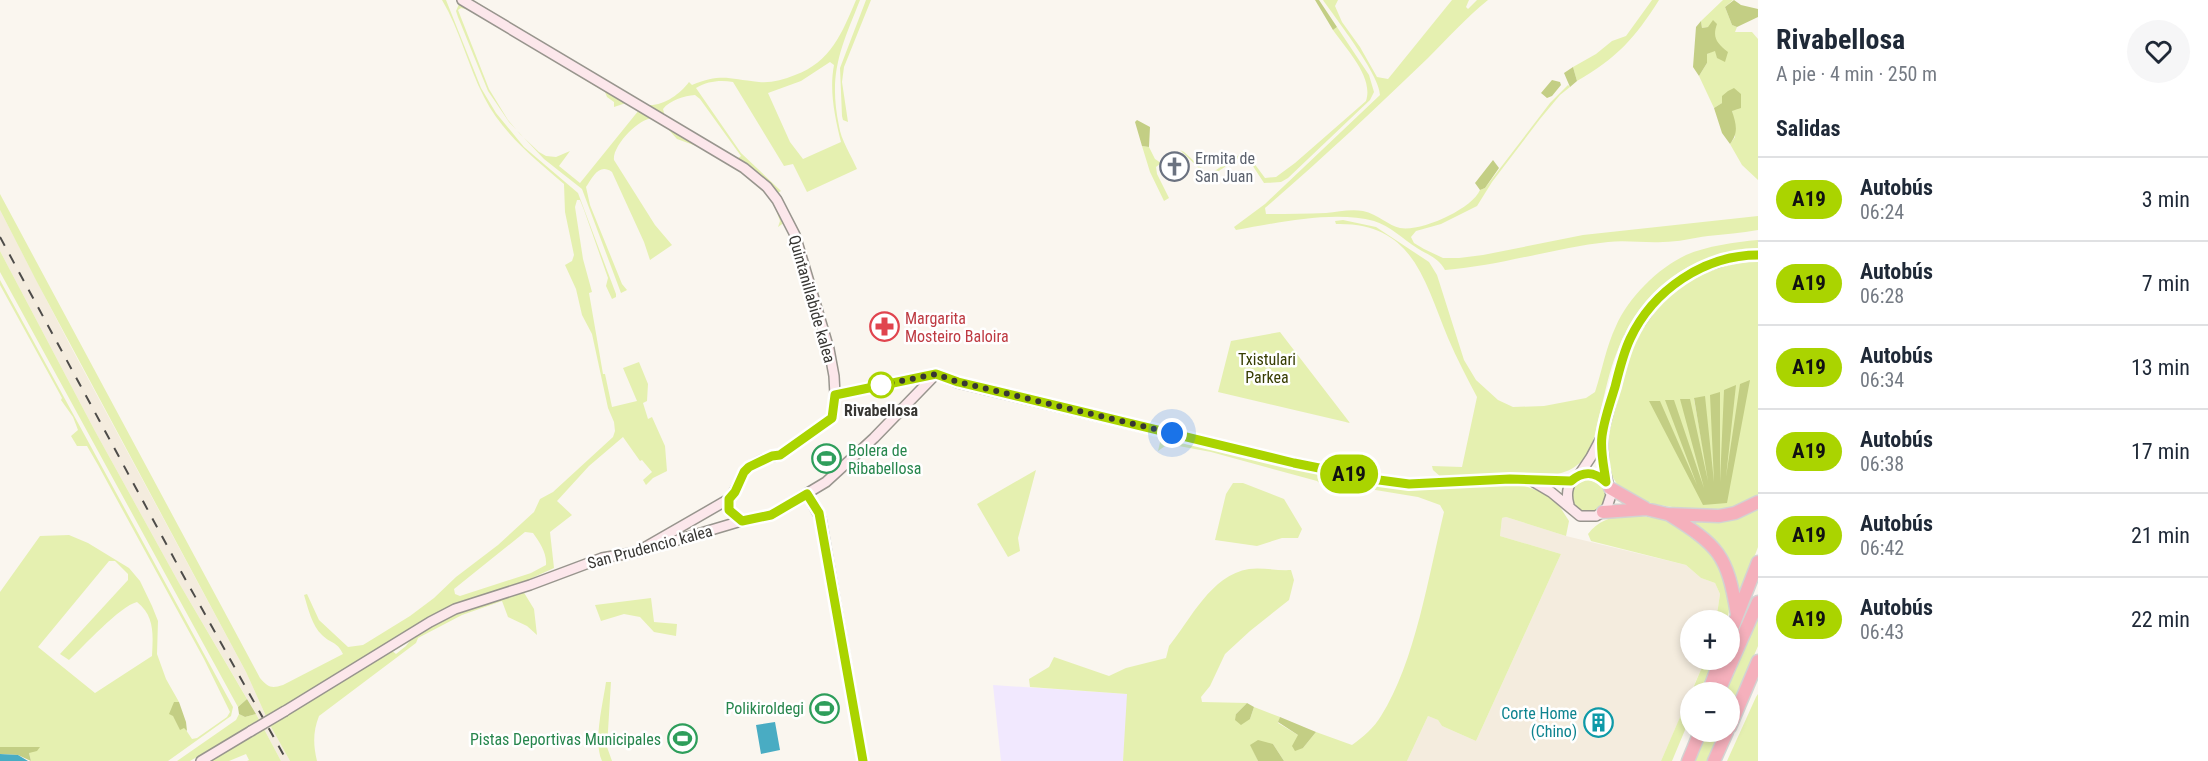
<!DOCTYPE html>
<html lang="es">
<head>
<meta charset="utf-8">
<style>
	:root { --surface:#fff; --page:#f6f6f7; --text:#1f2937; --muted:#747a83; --line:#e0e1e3 }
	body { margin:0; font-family:"Roboto Condensed",sans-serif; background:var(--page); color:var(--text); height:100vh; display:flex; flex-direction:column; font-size:22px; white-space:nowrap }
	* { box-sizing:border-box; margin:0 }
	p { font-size:20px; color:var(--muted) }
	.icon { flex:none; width:33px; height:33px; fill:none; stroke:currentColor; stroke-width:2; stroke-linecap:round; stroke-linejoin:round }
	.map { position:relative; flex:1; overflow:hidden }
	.panel { display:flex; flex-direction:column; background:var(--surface); width:450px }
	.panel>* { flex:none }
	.badge { padding:0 12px; border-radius:20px; font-size:21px; line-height:39px }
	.tools { position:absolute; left:1680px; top:610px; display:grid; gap:12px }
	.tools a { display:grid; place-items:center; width:60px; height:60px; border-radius:50%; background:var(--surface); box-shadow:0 3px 9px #0003; font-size:30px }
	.you { position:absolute; width:30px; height:30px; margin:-15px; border:4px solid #fff; border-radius:50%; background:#1a73e8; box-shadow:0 0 0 9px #1a73e833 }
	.map>.badge { position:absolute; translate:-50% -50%; box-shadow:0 0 0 3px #fff }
	h2 { padding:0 18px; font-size:22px; line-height:54px }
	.round { display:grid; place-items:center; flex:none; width:63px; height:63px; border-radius:32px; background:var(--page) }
	.headline { display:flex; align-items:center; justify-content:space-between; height:102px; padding:0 18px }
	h1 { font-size:28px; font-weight:700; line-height:45px }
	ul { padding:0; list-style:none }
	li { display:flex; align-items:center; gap:18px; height:84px; padding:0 18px; border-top:2px solid var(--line) }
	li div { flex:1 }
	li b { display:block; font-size:22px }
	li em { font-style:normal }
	li .badge { min-width:66px; font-weight:700; text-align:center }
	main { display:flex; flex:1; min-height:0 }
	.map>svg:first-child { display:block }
	.built { fill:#f4ecde }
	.education { fill:#f1e8fe }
	.green { fill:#e5f0b0; fill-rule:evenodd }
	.forest { fill:#c3ce84 }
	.water { fill:#49acc3 }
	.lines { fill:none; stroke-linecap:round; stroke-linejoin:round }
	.secondary-casing { stroke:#98958e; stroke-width:12 }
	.highway-casing { stroke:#d3d3d2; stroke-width:15 }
	.secondary { stroke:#fce7eb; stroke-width:9 }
	.highway { stroke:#f5b0bc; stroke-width:12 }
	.rail { stroke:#4e4c49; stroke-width:2; stroke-dasharray:10 10; stroke-linecap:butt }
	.secondary-bridge-casing { stroke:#98958e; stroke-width:12; stroke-linecap:butt }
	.secondary-bridge { stroke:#fce7eb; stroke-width:9 }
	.line-casing { stroke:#fff; stroke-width:14 }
	.line { stroke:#aad400; stroke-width:9 }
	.walk { stroke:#373633; stroke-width:6; stroke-dasharray:0 10.8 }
	.stop-dot { fill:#fff; stroke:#aad400; stroke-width:3 }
	.labels { text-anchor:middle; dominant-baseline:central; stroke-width:5; stroke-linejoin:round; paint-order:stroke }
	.worship-label { font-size:16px; fill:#5b616d; stroke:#fff; text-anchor:start }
	.street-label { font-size:16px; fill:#373633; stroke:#fff }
	.health-label { font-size:16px; fill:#be3a42; stroke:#fff; text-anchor:start }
	.park-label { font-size:16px; fill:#373d02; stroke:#fff }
	.stop-label { font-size:16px; font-weight:bold; fill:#373633; stroke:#fff }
	.leisure-label { font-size:16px; fill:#27864d; stroke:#fff; text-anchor:end }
	.culture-label { font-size:16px; fill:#0d838f; stroke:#fff; text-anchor:end }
</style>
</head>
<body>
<main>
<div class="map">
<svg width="1758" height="761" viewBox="0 0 1758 761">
	<rect width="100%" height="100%" fill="#faf6ef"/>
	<path class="built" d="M0 210 71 347 246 672 270 725 290 761H281L256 714 179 583 95 431 0 251Z
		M1506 517 1566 536 1686 565 1701 578 1715 583 1720 594 1716 621H1690V660H1705L1661 761H1407L1428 716 1438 720 1442 726 1476 741 1561 554 1500 536 1502 518Z"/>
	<path class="education" d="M993 685 1128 694 1123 761H1001Z"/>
	<path class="green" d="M442 0H446L481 88 496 113 524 147 578 193 616 294V297L612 299 606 286 608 278 584 210 580 200H577L575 207 583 259 592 292 589 293 603 374H605L612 407 637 401 623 368 639 362 648 384 647 401 643 403 648 419 652 417 665 446 667 471 653 478 646 485 643 480 652 472 642 460 640 461 623 437 589 466 557 501 572 515 550 532 554 568 532 578V580L444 609 279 709 284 717 391 650 396 654 406 646 412 638 450 616 523 591 534 609 537 635 527 626 508 617 502 601 462 615 418 638 416 643 319 716C313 731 313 745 317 761H290L270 725 246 672 37 282 0 210V194L260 678C268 687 271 689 283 685L343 654C337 641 331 644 322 635 312 626 308 608 304 595L307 594 319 620 348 647 363 645 410 616 434 598 456 577 498 545 534 512 540 499 553 492 613 437 615 431 614 422 608 408 592 334 582 315 576 289 565 265 572 261 574 255 565 212 564 184C535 159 502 133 484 97 468 66 460 30 442 0ZM525 532 533 533C540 543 547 553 546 565L531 573 460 596 455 594 454 589Z
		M467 0H473L648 105C664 106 680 94 689 82L692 85C722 73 728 79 759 82 771 83 783 80 795 75 831 62 842 33 856 0H860C841 48 828 73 839 126 841 140 851 155 857 169L807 192 793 164 784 166 733 82C720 80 708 81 696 88L741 153 781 191 776 194 736 160 741 156 700 99 695 95C684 96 670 100 663 109L665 117ZM830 62 834 65C829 91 835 117 841 142L803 159 790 142 768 93 801 81Z
		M866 0H871L844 67 842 82 848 122 843 120 842 116 840 68Z
		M1323 0H1338L1335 6 1342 22 1360 47 1377 77 1388 79 1452 0H1469L1466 7 1468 9 1477 0H1488C1466 18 1448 38 1428 58 1375 109 1321 160 1265 208L1266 214C1286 214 1306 214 1326 213 1338 212 1350 209 1363 211 1378 214 1389 226 1400 228 1421 232 1472 209 1480 190L1485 188 1550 103 1568 85 1570 87 1560 95 1540 119 1492 182 1477 206 1441 224 1416 231 1411 237 1414 243 1424 249 1443 258H1459L1483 255 1583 235 1758 216V230C1741 233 1725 234 1708 236 1693 238 1678 242 1663 242 1644 243 1626 240 1608 242 1553 248 1500 266 1445 270 1439 258 1428 255 1417 248 1403 239 1390 226 1374 221 1334 210 1276 223 1236 230L1234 227 1265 204 1380 95C1380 75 1336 19 1323 0Z
		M1652 0H1659C1635 38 1617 58 1577 81L1573 67 1596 54 1612 41 1626 36Z
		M1723 0H1733L1725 7 1732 25 1737 27 1735 32H1752L1758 39V180L1742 165 1730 144 1735 137 1732 110 1738 109 1722 103 1714 108 1699 76 1707 63V54L1715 50 1714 32 1708 27 1702 28 1701 21Z
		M459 4 624 99 626 103 614 107V102L607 97 605 92 469 10 461 8 458 10 489 89 508 120 520 134 539 152 546 156 556 157 570 151 559 166 580 183 639 110 747 174 771 197 785 222 778 227 780 221 775 207 766 194 744 174 699 147 677 139 668 129 653 118C639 118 612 146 614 160L655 225 672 245 650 260 644 242 612 172C599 163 593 177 586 187L590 205 622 284 627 290 621 293 582 189 544 159 509 122 488 91 458 17 456 11Z
		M1337 27 1369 75 1374 92 1370 100 1288 178 1281 182 1264 183 1245 154 1214 174 1207 176 1180 150 1184 152 1207 173 1213 172 1245 151 1265 178 1276 177 1295 163 1366 101C1374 77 1346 49 1333 30Z
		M1142 146 1149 147 1155 159 1161 163 1156 167 1157 174 1169 198 1164 201 1150 172Z
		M1343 220 1376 227 1429 262 1437 275 1464 360 1476 380 1498 400 1513 407 1544 406 1586 398 1595 392C1602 371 1606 347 1616 326 1628 298 1658 268 1686 255 1707 246 1735 242 1758 240V248C1689 254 1642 287 1617 352 1609 371 1605 393 1600 413 1595 434 1592 457 1573 468 1551 481 1524 474 1501 474 1481 475 1462 477 1442 478L1433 470 1432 466 1462 467 1477 397C1467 378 1457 359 1448 338 1424 280 1413 222 1336 224L1335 221Z
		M0 251 95 431 179 583 247 699 238 707 0 272Z
		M1758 261V496C1735 511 1705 513 1679 508 1668 506 1657 505 1647 502 1593 486 1607 440 1617 399 1624 375 1629 348 1642 326 1655 305 1686 280 1709 271 1724 264 1741 263 1758 261ZM1701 398 1713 503 1694 399Z
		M0 280 233 707 231 716 168 761H31L29 753 0 747V592L40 536 69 535 88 543 129 568 140 581 152 606 158 621 157 654 166 679 179 702H174L173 715 180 729 184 727 192 739 197 738 227 717 230 712 204 659 98 465 87 446H77L71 436 78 430 73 417 61 400 62 398 0 285ZM109 561H115L128 574V580L60 654 69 660C83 647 120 606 137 602 155 616 153 635 152 656L95 693 38 647Z
		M1280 332 1350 423 1218 392 1231 341Z
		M1162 434 1364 483 1403 488 1523 485 1546 494 1560 507 1569 521 1566 536 1506 517 1502 518 1500 536 1561 554 1476 741 1442 726 1438 720 1428 716 1407 761H1284L1273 744 1251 745 1258 761H1123L1127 694 1030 687 1029 679 1049 667 1054 657 1109 676 1126 668 1166 658 1169 646C1191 619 1211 575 1249 569 1262 567 1277 571 1291 570L1294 580 1289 600 1250 631 1225 654 1210 686 1201 697 1202 702 1247 703 1236 714 1250 719 1254 707 1280 717 1278 723 1298 735 1303 748 1316 732 1352 745C1363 737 1374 728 1381 716 1415 663 1429 574 1444 512L1440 505 1418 497 1345 485 1324 487 1317 481 1211 452 1168 444 1158 451Z
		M1036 470 1018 538 1020 551 1008 557 977 504Z
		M1572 495a17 17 0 1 1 34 0a17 17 0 1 1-34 0Z
		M1233 483H1243L1284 499 1302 529 1298 538H1282L1257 546 1215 540 1226 494Z
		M1758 507V547L1740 595C1729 560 1722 542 1689 521L1690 519Z
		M1625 514C1639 516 1656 517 1670 522 1708 538 1738 578 1727 621H1716L1720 594 1715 583 1701 578 1686 565 1591 541 1588 534C1598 521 1609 518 1625 514Z
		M651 598 654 622 677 624 676 636 654 632 640 617 624 614 601 621 595 605Z
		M1758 615V646L1730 712V693H1724Z
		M1705 660H1715L1701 693H1691Z
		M606 682H611L607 747 612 761H602C593 742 603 703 606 682Z
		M1690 694V718L1672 761H1661Z
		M1758 694V761H1727L1756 697Z
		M239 714 245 717 256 714 281 761H247L249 760 246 754 229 761H209L257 734 252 725 190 761H177L236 720Z
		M1707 732H1721L1708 761H1694Z"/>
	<path class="forest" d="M1315 0H1319L1337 27 1333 30Z
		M1734 0 1741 5 1758 9V17L1737 27 1732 25 1725 7Z
		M1713 20 1717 24C1712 38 1717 43 1728 52L1725 62 1717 58 1715 51 1707 54V63L1699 76 1693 67 1696 27 1701 21 1702 28 1708 27Z
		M1573 67 1577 81 1570 87 1564 73Z
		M1552 80 1560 82 1561 85 1552 96 1547 98 1541 93Z
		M1734 88 1741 94V108L1732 111C1736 124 1739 132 1730 144L1722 133 1714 108 1722 103V96L1728 91Z
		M1137 120 1150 127 1149 147 1142 146 1135 122Z
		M1493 160 1499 168 1485 188 1480 190 1475 183Z
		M1750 380 1727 503 1703 505 1649 401H1660L1697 485 1665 400H1674L1704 488 1680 399H1690L1708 481 1694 398 1705 396 1714 482 1710 395 1720 392V482L1724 390 1736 385 1726 477 1740 384Z
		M247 699 256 714 245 717 239 714 238 707Z
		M174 702H179L186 722 187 731 184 728 180 730 173 716 169 714Z
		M1247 703 1254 707 1250 719 1241 725 1235 720 1236 714Z
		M1280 717 1316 732 1303 748 1295 751 1292 746 1298 735 1278 722Z
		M1258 740 1273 744 1284 761H1258L1250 745Z
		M0 747H40L37 751 29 753 31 761 18 755 0 754Z"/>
	<path class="water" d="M775 722 780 750 761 754 756 725Z
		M0 754 18 755 28 761H0Z"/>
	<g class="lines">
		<defs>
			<path id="secondary" d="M462 0 744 168 767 187 777 200 795 235 829 349 834 376 835 395 832 418 780 455C768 457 749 463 743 474 738 483 736 491 729 499L637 552
				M936 374 958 383 1294 463 1379 480 1409 484 1511 479 1571 481
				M835 395 936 374
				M1579 475 1591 457 1601 438
				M1534 482 1551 492 1580 516H1596L1603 512 1607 507 1611 495 1604 467 1602 436 1622 360 1630 337 1653 304 1671 287 1688 275 1706 266 1725 260 1745 255H1758
				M807 494 821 519 863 761
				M1569 505C1561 478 1586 463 1606 482
				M285 711 430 622 455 609 530 585 602 558 637 552 738 522 771 515 826 482 874 438 936 374
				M201 761 251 731"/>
			<path id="highway" d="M1610 488 1645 508
				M1603 512 1646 509 1667 514 1719 516 1735 513 1758 502
				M1668 514C1719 546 1727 554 1737 614
				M1730 634 1758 562
				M1708 693 1720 660
				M1718 693 1758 602
				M1730 727 1758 661
				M1688 761 1700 732
				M1714 761 1727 732"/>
		</defs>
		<use href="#secondary" class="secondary-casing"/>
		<use href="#highway" class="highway-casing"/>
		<use href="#secondary" class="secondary"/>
		<use href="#highway" class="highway"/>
		<path class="rail" d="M0 237 183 575 287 761"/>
		<defs>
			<path id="secondary-bridge" d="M251 731 285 711"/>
		</defs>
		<use href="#secondary-bridge" class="secondary-bridge-casing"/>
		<use href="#secondary-bridge" class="secondary-bridge"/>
	</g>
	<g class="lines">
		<defs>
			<path id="line" d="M863 761 819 513 807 494 771 515 742 521 729 510V499L735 492 744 472 749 467 772 456 780 455 832 418 835 395 936 374 958 382 1294 463 1379 480 1409 484 1510 479 1571 481C1583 471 1594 471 1606 482 1604 467 1600 451 1602 436 1604 420 1610 403 1615 387 1619 371 1623 354 1630 339 1653 290 1704 255 1758 255"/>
		</defs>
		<use href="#line" class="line-casing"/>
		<use href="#line" class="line"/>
		<path class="walk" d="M881 385 936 374 958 382 1172 433"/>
	</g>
	<defs>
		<symbol id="church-ring" viewBox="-11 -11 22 22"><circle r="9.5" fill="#fff" stroke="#6b7280" stroke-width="1.5"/><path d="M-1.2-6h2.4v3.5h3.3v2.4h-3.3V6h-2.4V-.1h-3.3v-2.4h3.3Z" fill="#6b7280"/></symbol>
		<symbol id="pharmacy-ring" viewBox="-11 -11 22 22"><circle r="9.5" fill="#fff" stroke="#e0444e" stroke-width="1.5"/><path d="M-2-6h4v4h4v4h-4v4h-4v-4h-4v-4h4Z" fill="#e0444e"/></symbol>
		<symbol id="stadium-ring" viewBox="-11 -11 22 22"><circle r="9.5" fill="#fff" stroke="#2e9e5b" stroke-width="1.5"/><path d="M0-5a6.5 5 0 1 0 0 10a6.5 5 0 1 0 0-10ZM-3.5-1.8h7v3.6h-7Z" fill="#2e9e5b"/></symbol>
		<symbol id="building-ring" viewBox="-11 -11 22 22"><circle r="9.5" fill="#fff" stroke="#0f9aa8" stroke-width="1.5"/><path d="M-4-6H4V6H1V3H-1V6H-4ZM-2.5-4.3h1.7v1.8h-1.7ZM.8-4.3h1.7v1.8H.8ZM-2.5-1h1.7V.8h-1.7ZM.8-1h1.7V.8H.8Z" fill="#0f9aa8"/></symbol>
	</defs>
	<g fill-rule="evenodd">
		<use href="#church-ring" x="1158" y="150" width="33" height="33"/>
		<use href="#pharmacy-ring" x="868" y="310" width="33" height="33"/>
		<use href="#stadium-ring" x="810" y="442" width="33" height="33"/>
		<use href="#stadium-ring" x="808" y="692" width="33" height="33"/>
		<use href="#building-ring" x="1582" y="706" width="33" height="33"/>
		<use href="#stadium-ring" x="666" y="722" width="33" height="33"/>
	</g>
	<circle class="stop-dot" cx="881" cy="385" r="12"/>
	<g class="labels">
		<g class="worship-label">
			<text x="1195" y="158">Ermita de<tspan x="1195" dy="18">San Juan</tspan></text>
		</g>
		<g class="street-label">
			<text transform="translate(812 299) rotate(74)">Quintanillabide kalea</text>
			<text transform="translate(650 547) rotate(-15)">San Prudencio kalea</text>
		</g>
		<g class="health-label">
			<text x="905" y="318">Margarita<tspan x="905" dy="18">Mosteiro Baloira</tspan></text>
		</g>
		<g class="park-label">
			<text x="1267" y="359">Txistulari<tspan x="1267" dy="18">Parkea</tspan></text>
		</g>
		<g class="stop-label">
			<text x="881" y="410">Rivabellosa</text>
		</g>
		<g class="leisure-label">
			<text x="848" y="450" text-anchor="start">Bolera de<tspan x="848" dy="18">Ribabellosa</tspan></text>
			<text x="804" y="708">Polikiroldegi</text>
			<text x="661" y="739">Pistas Deportivas Municipales</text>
		</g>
		<g class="culture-label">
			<text x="1577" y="713">Corte Home<tspan x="1577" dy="18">(Chino)</tspan></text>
		</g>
	</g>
</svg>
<div class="tools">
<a>+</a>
<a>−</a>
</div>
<div class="you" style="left:1172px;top:433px"></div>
<b class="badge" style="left:1349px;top:474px;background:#aad400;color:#111">A19</b>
</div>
<section class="panel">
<div class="headline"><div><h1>Rivabellosa</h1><p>A pie · 4 min · 250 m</p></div><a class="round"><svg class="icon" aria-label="heart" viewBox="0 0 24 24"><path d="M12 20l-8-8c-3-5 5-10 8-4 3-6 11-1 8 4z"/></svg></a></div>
<h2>Salidas</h2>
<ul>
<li><span class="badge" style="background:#aad400;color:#111">A19</span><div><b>Autobús</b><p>06:24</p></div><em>3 min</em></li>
<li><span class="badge" style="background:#aad400;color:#111">A19</span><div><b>Autobús</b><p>06:28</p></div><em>7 min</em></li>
<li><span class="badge" style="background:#aad400;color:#111">A19</span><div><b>Autobús</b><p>06:34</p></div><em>13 min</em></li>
<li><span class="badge" style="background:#aad400;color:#111">A19</span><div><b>Autobús</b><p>06:38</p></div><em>17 min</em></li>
<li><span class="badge" style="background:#aad400;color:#111">A19</span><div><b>Autobús</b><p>06:42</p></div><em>21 min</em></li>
<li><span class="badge" style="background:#aad400;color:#111">A19</span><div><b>Autobús</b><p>06:43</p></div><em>22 min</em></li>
</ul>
</section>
</main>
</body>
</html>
